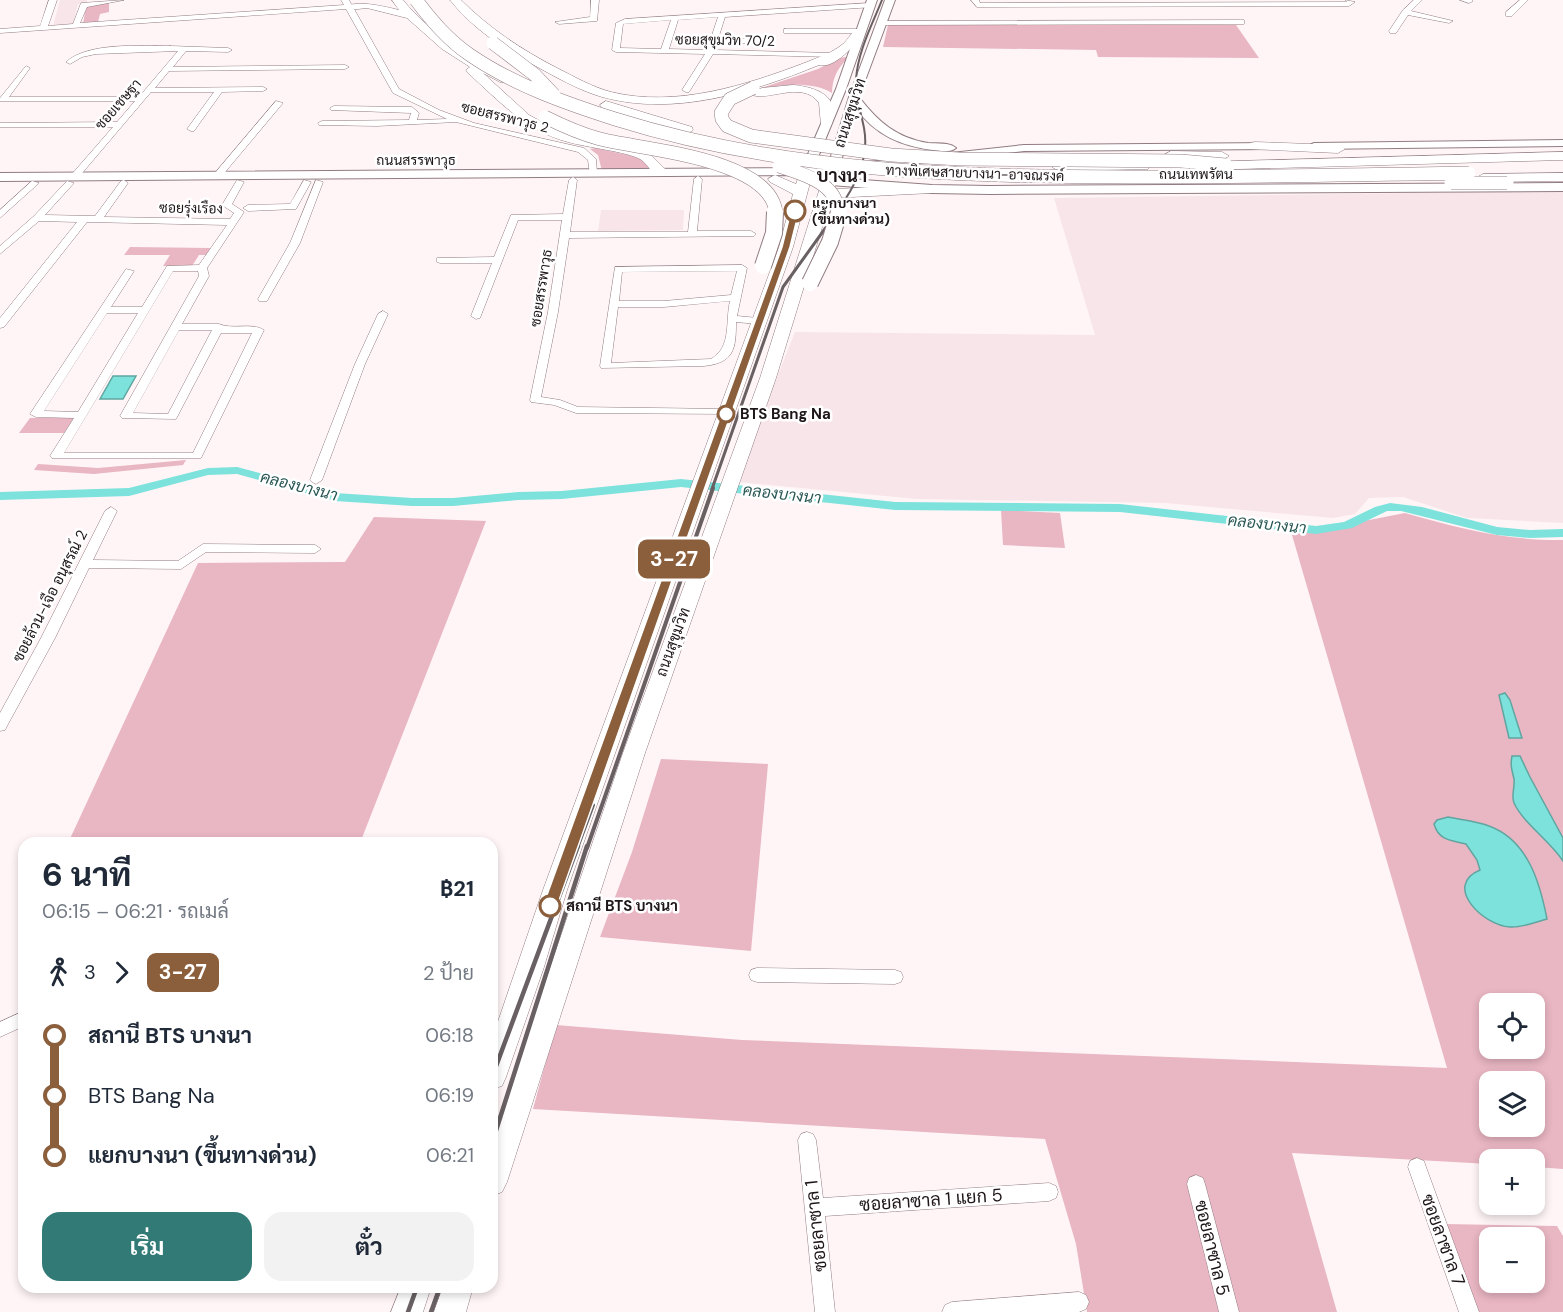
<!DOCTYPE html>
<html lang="th">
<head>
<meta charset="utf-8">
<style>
	:root { --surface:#fff; --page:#f2f2f3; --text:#1f2937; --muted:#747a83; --accent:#327a76 }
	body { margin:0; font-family:"DM Sans",Sarabun,sans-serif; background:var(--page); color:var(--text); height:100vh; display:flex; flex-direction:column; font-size:22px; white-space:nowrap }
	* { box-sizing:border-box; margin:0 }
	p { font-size:20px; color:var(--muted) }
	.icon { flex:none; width:33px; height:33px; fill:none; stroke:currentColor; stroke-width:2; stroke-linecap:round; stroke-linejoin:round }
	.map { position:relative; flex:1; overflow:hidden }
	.sheet { position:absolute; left:18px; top:837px; width:480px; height:456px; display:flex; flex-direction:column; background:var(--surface); border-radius:18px; box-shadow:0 3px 9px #0003 }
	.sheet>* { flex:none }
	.badge { padding:0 12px; border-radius:9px; font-size:21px; line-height:39px }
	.tools { position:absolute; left:1479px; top:993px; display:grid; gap:12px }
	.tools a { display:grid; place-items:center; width:66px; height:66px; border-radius:12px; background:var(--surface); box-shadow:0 3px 9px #0003; font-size:30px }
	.map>.badge { position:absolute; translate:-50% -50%; box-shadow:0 0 0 3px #fff }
	.legs { display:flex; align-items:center; gap:9px; height:66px; padding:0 24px; font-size:20px }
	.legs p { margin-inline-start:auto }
	.head { display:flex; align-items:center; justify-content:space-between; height:102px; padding:0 24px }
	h1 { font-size:33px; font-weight:700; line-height:45px }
	.button { display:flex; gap:12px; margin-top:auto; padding:12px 24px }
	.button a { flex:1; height:69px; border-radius:18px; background:var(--accent); color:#fff; font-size:24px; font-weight:700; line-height:69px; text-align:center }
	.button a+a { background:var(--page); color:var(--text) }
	ul { padding:0 24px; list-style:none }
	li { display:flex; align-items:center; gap:21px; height:60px; font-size:22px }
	li i { display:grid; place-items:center; width:9px; height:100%; margin:0 8px; background:currentColor }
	li i::after { content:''; width:15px; height:15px; margin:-8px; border:4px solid; border-radius:50%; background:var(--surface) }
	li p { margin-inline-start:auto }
	li:first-child i { background:linear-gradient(#0000 50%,currentColor 0) }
	li:last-child i { background:linear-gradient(currentColor 50%,#0000 0) }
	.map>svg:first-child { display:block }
	.built { fill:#f8e5e9 }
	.green { fill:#e9b6c3; fill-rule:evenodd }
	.water { fill:#7ce2db; stroke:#60a5a0; stroke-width:1.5 }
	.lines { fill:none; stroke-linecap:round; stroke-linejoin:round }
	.canal { fill:#7ce2db; fill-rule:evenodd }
	.minor-casing { stroke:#917c81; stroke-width:1 }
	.major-casing { stroke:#917c81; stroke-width:2 }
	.highway-casing { stroke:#917c81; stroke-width:1 }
	.minor { fill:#fff; fill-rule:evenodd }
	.major { fill:#fff; fill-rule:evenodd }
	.highway { fill:#fff; fill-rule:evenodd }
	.rail-far3 { stroke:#686062; stroke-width:2 }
	.rail-far2 { stroke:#686062; stroke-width:3 }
	.rail-far1 { stroke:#686062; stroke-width:4 }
	.rail { stroke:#686062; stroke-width:4.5 }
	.highway-bridge-far1-casing { stroke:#917c81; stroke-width:14; stroke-linecap:butt }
	.highway-bridge-casing { stroke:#917c81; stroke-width:18; stroke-linecap:butt }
	.highway-bridge-far1 { stroke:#fff; stroke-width:13 }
	.highway-bridge { stroke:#fff; stroke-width:16 }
	.line-1 { fill:#8b5e3c; stroke:#fff; stroke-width:1.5 }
	.stop-1-dot { fill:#fff; stroke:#8b5e3c; stroke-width:3 }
	.labels { text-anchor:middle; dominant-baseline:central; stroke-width:5; stroke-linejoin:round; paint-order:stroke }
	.far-street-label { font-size:14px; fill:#1e1618; stroke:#fff }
	.far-stop-label { font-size:14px; font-weight:bold; fill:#1e1618; stroke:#fff; text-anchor:start }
	.street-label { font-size:15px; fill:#1e1618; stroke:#fff }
	.stop-label { font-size:15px; font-weight:bold; fill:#1e1618; stroke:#fff; text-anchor:start }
	.water-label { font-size:16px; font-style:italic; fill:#295754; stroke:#fff }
	.far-district-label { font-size:18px; font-weight:bold; fill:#1e1618; stroke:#fff }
	.near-street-label { font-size:18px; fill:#1e1618; stroke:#fff }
</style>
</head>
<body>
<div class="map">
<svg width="1563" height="1312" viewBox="0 0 1563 1312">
	<rect width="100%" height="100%" fill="#fff5f7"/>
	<path class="built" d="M60 0H87V3L78 4 73 24 53 26Z
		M1563 191V523L1467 518 1403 497 1369 498 1355 514 1333 518 1165 503 916 499 739 482 757 427 795 332 1095 335 1054 198Z
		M601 210H684L683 230 598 231Z"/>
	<path class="green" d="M109 3V12L100 14 98 22 83 24 86 6Z
		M888 25H1236L1259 58 1098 57 1096 50 883 47Z
		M846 57 847 59C837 69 832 79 832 93 812 81 784 85 761 88L818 69 839 58Z
		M595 148 646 159 654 171H602L598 155 590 149Z
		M130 247 211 248 206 255H199L192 266H163L170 255H124Z
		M30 418H74L64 433H19Z
		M186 460 183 465 94 474 34 470 38 464 98 468Z
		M1001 510 1060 513 1065 548 1003 545Z
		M1405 513C1457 528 1509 541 1563 540V1169L1535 1167 1534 1160H1490L1489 1164 1292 1153 1337 1312H1087L1076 1244 1045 1139 533 1109 556 1025 742 1040 1447 1068 1292 535ZM1490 1004H1534V1048H1490ZM1490 1082H1534V1126H1490Z
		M374 517 486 521 360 843H68L198 563 345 562Z
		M661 759 768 764 751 951 600 937 632 852Z
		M1445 1224 1557 1226 1563 1236V1312H1479ZM1490 1238H1534V1282H1490Z"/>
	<path class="water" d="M113 376H136L123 399H100Z
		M1505 693 1510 700 1522 738H1509L1499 695Z
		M1512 756H1520L1530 777 1563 838V861C1549 840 1524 824 1514 803 1511 796 1515 787 1514 779 1512 770 1510 766 1512 756Z
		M1448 817C1462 820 1476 821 1489 826 1528 840 1540 883 1547 919 1536 922 1522 928 1510 927 1484 926 1442 886 1480 870L1477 860 1466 844C1451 840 1439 841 1434 824L1437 820Z"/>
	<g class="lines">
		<path class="canal" d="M237 467 335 493 412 498H453L518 492 562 491 681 479 895 502 1120 504 1316 526 1344 522 1375 507 1390 503 1422 507 1497 527 1530 530 1563 529V537L1530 538 1497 535 1401 511H1387L1352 528 1316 534 1120 512 895 510 681 487 562 499 518 500 453 506H412L335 501 237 474 208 475 129 496 0 500V492L129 488 208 468Z"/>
		<defs>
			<path id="minor" d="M49 0H57L48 26 73 24 81 3 124 0 87 7 80 23 344 5 341 0H349L399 89 439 110 474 123 584 148 596 159 597 173 590 175 588 160 578 152 456 122 377 126 319 125 318 123 322 121 409 120 411 113 331 110 330 108 334 106 412 107 419 113 417 120 447 119 393 93 346 9 0 33V29L40 26Z
				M591 0H599L597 21 559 24 555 22 590 17Z
				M971 0H979L980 3 1347 2 1345 0 1355 2 1349 6 977 7Z
				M1414 0H1422L1411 11 1453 21 1449 23 1408 15 1396 33H1390L1389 31 1403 10Z
				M1460 0H1472L1473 1 1469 3Z
				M1520 0H1528L1512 16H1506V12Z
				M870 3 874 5 873 7 725 17 718 39H752L756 41 752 43H717L715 50 834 53 838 55 834 57 713 54 689 92H686L682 90 705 54 616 52 612 50 616 23 625 19ZM718 17 707 50 669 49 678 20ZM671 20 661 49 620 48 623 24Z
				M1241 20H1244V24L881 25 877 23 881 21Z
				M787 29H860L864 31 860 33H784V29Z
				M170 46 228 48 232 50 228 52 186 51 173 67 345 65 349 67 345 69 169 71 155 88 263 87 267 89 263 91 222 92 194 131H191L187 129 214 92H151L78 178H72V174L113 127H0V123L117 122 135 101H0V98L26 66 30 68 9 97H139L178 51 96 54 82 57 70 64 66 62C88 42 141 46 170 46Z
				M276 101 283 103 221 177H215V173Z
				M698 176 702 179 697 231H751L756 234 754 236 569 238 558 312 541 397 560 400 578 407 727 409 731 410V414L576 413 554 405 531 402 530 400 548 312 562 220H518L480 318 476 319 471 316 492 263H440L437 262V258L494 257 511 215 563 214 569 180 573 177 577 180 570 232H688L694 179Z
				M124 180 128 183 104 217 230 219 234 213 222 205 237 180 244 182 232 204 244 212 207 268 209 276 182 324H219C232 330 252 322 264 330L201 458H52L50 456 74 418 36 417 30 414 126 269 134 271 111 307H142L167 266 199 265 227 225 87 222 4 327 0 328V318L77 222 39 221 0 254V246L34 216 67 181 74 183 45 215 95 216 121 181ZM173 271H198L199 276 120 416 122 418 176 419 221 333H252L193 453H64ZM107 313H138L78 412 44 411ZM179 330H212L168 414 133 413Z
				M304 180 311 182 296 209 248 211 243 208 248 205 290 204Z
				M316 180 323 182 300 243 267 301H259L258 299 290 243Z
				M32 181 39 183 0 218V210Z
				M742 265 747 268 737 316 758 318 763 321 758 324 736 322C736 349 734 363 704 366L601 368 600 366 615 267ZM737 271 731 295 664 301H619L622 272ZM730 301C725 322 732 347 711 359L611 363 618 307H664Z
				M383 311 388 314 365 364 322 480 316 484 312 482 310 480 355 364 378 314Z
				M111 507 117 511 93 560 178 561 203 544 315 545 321 549 315 553 206 552 181 569 89 568 55 638 7 726 5 730 0 731V713L41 638 105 511Z
				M757 968 895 970 901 972 903 977 901 982 895 984 757 982 751 980 749 975 751 970Z
				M24 1011V1026L0 1037V1022Z
				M807 1132 813 1134 816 1140 823 1198 1049 1183 1056 1186 1058 1192 1056 1198 1049 1201 825 1216 835 1312H815L798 1140 801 1134Z
				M1417 1158 1424 1161 1426 1167 1479 1312H1459L1408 1167 1410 1161Z
				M1196 1175 1203 1178 1205 1184 1239 1312H1219L1187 1184 1189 1178Z
				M1079 1292 1086 1295 1089 1302 1086 1309 1079 1312H942L945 1305 952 1302Z"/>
			<path id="major" d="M867 0H877L846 89 814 167 828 166 849 97 885 0H895L859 97C878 122 897 138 928 143 937 144 949 142 956 148 950 153 941 151 933 150 901 146 875 135 856 108L840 165 1024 145 1272 143 1278 146 1272 149 1024 151 838 172 836 178 932 185 990 186 1563 183V191L990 194 932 193 818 184 812 180 818 176 824 177 826 173 811 174 808 179H800L799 175 0 181V173L802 168 836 89Z
				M1563 140V146L1314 149 1308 146 1314 143Z"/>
			<path id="highway" d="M392 0H403C431 34 468 57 508 76V82H500L483 73 529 115 553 128 574 136 649 153 668 172 661 176C651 174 648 164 640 159 628 152 585 147 568 142 526 131 499 101 468 73L466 70 470 67 442 49 407 18 367 8 349 10 343 7C359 0 382 6 399 10Z
				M450 0H461C489 28 522 50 557 68 575 77 592 87 611 92 676 108 747 85 807 62 819 57 832 53 843 44 849 39 851 31 859 29L865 32C857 43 834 70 819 65 753 92 674 117 602 97 578 90 554 76 532 64 502 48 471 27 450 0Z
				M793 85C816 87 842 96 831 125H821L819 103C802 78 763 105 749 93L762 88Z
				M606 101 692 127 693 130 687 134 602 108 600 105Z
				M1255 142 1338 145 1345 149 1338 153 1250 149 1248 146 1250 143Z
				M1171 151 1222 152 1229 156 1222 160 1166 158 1164 155Z
				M1563 152V160L1204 170 1197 166 1204 162Z
				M1143 162 1148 163 1150 166 1148 169 1059 171 1052 167 1059 163Z
				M1563 173V181L1483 182 1476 178 1483 174Z
				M775 175 796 184 799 176 804 175 811 179 793 247 567 890 544 967 506 1077 502 1086 492 1089V1039L543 890 779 247 793 194 770 182 768 179Z
				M830 176 837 180 834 189 932 185 939 189 932 193 831 198 776 378 645 753 507 1182 502 1192 492 1196V1139L623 753 760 378 818 194 823 180Z
				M401 1287H431L423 1312H391Z
				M443 1287H473L466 1312H434Z"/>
		</defs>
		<use href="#minor" class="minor-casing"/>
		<use href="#major" class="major-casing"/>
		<use href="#highway" class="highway-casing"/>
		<use href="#minor" class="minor"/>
		<use href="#major" class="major"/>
		<use href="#highway" class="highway"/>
		<path class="rail-far3" d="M836 213C854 188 870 160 864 128 861 112 855 96 856 79 858 51 872 25 882 0"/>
		<path class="rail-far2" d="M712 489 783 287 837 212"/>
		<path class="rail-far1" d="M577 848 593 805
			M587 848 713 488"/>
		<path class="rail" d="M492 1077 578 846
			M492 1143 587 846
			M408 1312 417 1287
			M431 1312 440 1287"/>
		<defs>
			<path id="highway-bridge-far1" d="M416 0C432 21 448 40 470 55 514 85 565 103 615 119 781 171 956 177 1128 177 1241 177 1355 175 1469 173
				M493 43 535 75 554 95
				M753 88 730 99 721 113 722 119 727 126 751 136 891 155 959 159 1181 161 1226 165
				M545 117C563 126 581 134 600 139 643 150 771 158 776 213
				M779 166C803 174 838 183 838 213
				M1451 183H1507"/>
			<path id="highway-bridge" d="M763 266 774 233 775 212
				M810 283 830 242 839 212"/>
		</defs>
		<use href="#highway-bridge-far1" class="highway-bridge-far1-casing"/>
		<use href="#highway-bridge" class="highway-bridge-casing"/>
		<use href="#highway-bridge-far1" class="highway-bridge-far1"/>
		<use href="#highway-bridge" class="highway-bridge"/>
	</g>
	<path class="line-1" d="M795 208 799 211 790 247 557 906 550 912 545 910 543 906 782 247 791 211Z"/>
	<g class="stop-1-dot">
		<circle cx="795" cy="211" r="10"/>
		<circle cx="726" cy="414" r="8"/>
		<circle cx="550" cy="906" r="10"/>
	</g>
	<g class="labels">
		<g class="far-street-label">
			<text transform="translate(725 40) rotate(1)">ซอยสุขุมวิท 70/2</text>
			<text transform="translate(118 104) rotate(-49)">ซอยเชษฐา</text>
			<text transform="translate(505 117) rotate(14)">ซอยสรรพาวุธ 2</text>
			<text x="416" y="160">ถนนสรรพาวุธ</text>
			<text transform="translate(975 173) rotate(2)">ทางพิเศษสายบางนา-อาจณรงค์</text>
			<text x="1196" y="174">ถนนเทพรัตน</text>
			<text transform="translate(191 208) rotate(1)">ซอยรุ่งเรือง</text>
			<text transform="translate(541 288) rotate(-81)">ซอยสรรพาวุธ</text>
		</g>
		<g class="far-stop-label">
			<text x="812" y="203">แยกบางนา<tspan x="812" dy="16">(ขึ้นทางด่วน)</tspan></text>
		</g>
		<g class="street-label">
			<text transform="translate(850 113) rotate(-72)">ถนนสุขุมวิท</text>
			<text transform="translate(50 596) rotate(-63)">ซอยล้วน-เจือ อนุสรณ์ 2</text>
			<text transform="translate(673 642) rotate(-70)">ถนนสุขุมวิท</text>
		</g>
		<g class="stop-label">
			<text x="740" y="414">BTS Bang Na</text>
			<text x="566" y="906">สถานี BTS บางนา</text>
		</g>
		<g class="water-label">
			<text transform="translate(299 486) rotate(14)">คลองบางนา</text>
			<text transform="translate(782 494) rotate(6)">คลองบางนา</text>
			<text transform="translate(1267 524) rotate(6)">คลองบางนา</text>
		</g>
		<g class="far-district-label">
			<text x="842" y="176">บางนา</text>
		</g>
		<g class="near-street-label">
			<text transform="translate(931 1200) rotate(-4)">ซอยลาซาล 1 แยก 5</text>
			<text transform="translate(816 1226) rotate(-96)">ซอยลาซาล 1</text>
			<text transform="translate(1443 1240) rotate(70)">ซอยลาซาล 7</text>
			<text transform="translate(1212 1248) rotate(76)">ซอยลาซาล 5</text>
		</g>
	</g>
</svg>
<div class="tools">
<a><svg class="icon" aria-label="locate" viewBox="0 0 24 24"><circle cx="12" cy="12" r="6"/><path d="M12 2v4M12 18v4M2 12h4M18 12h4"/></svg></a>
<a><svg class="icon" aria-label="layers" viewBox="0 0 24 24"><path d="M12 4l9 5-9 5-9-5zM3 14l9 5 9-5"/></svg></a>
<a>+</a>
<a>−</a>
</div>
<b class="badge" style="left:674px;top:559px;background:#8b5e3c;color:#fff">3-27</b>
<section class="sheet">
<div class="head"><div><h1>6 นาที</h1><p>06:15 – 06:21 · รถเมล์</p></div><b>฿21</b></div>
<div class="legs"><svg class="icon" aria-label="walk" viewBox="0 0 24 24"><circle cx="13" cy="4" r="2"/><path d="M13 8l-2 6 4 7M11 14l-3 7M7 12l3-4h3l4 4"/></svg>3<svg class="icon" aria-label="forward" viewBox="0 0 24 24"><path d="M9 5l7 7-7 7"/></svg><b class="badge" style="background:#8b5e3c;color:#fff">3-27</b><p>2 ป้าย</p></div>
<ul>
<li><i style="color:#8b5e3c"></i><b>สถานี BTS บางนา</b><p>06:18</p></li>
<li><i style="color:#8b5e3c"></i><span>BTS Bang Na</span><p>06:19</p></li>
<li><i style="color:#8b5e3c"></i><b>แยกบางนา (ขึ้นทางด่วน)</b><p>06:21</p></li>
</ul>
<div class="button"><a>เริ่ม</a><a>ตั๋ว</a></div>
</section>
</div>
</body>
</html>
